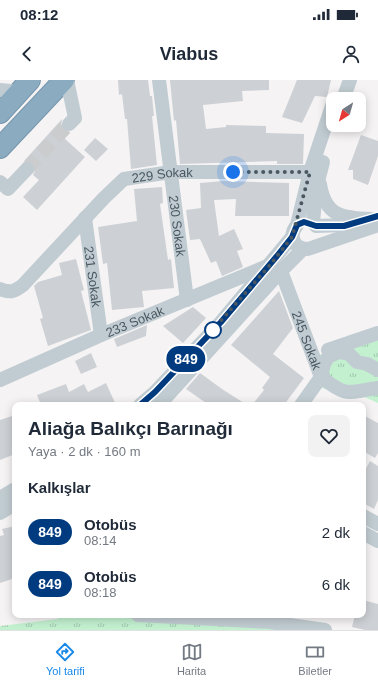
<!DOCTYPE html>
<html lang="tr">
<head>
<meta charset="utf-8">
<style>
	:root { --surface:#fff; --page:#f2f2f3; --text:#1f2937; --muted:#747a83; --line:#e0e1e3; --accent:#1989e9 }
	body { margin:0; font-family:Helvetica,sans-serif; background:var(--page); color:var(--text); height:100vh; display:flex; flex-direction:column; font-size:15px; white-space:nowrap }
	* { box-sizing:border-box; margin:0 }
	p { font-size:13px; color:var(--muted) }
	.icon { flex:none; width:22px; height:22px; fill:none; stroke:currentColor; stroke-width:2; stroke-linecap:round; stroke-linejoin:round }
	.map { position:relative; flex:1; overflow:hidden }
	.sheet { position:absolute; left:12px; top:322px; width:354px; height:216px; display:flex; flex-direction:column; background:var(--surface); border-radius:8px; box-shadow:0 2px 10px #0003 }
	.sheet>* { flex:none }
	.badge { padding:0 8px; border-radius:13px; font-size:14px; line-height:26px }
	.needle { width:26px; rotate:217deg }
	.tools { position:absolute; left:326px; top:12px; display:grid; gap:8px }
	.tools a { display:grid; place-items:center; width:40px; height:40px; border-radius:8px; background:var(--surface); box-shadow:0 2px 10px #0003; font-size:20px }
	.you { position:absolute; width:20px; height:20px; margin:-10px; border:3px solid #fff; border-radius:50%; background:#1a73e8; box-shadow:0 0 0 6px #1a73e833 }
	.map>.badge { position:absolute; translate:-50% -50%; box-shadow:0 0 0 2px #fff }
	h2 { padding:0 16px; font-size:15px; line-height:36px }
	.round { display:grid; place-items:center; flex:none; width:42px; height:42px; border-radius:8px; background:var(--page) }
	.overview { display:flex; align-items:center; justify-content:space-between; height:68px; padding:0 16px }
	h1 { font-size:19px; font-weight:800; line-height:30px }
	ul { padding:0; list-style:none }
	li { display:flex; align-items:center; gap:12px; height:52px; padding:0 16px }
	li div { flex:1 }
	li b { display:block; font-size:15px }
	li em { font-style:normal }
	li .badge { min-width:44px; font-weight:700; text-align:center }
	.status { display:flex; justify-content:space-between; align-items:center; height:28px; padding:0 20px; background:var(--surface); direction:ltr }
	.status svg { height:11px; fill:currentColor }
	header { display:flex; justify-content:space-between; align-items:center; height:52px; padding:0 16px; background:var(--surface); font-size:18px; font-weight:800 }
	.tab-bar { display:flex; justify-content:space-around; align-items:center; height:56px; border-top:1px solid var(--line); background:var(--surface); font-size:11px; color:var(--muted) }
	.tab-bar a { display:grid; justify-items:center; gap:2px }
	.tab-bar .selected { color:var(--accent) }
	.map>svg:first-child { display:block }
	.park { fill:url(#park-tufts) }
	.building { fill:#cdd1d5 }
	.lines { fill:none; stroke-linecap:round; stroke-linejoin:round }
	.minor-tunnel { stroke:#caccce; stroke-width:14; stroke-dasharray:14 7; stroke-linecap:butt }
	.highway-casing { stroke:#7696ad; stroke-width:22 }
	.minor { stroke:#c1ccd2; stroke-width:14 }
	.highway { stroke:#8babc1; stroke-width:20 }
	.line-casing { stroke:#fff; stroke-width:9 }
	.line { stroke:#003b80; stroke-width:6 }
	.walk { stroke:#4a5861; stroke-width:4; stroke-dasharray:0 7.2 }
	.stop-dot { fill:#fff; stroke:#003b80; stroke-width:2 }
	.labels { text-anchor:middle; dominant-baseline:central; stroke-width:3; stroke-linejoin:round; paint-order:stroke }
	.street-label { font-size:13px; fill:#4a5861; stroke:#fff }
</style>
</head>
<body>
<div class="status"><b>08:12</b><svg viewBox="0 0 49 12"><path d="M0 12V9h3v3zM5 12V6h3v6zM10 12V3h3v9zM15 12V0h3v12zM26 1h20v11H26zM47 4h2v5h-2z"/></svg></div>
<header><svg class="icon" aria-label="back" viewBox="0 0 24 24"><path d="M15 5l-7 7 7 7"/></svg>Viabus<svg class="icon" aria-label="person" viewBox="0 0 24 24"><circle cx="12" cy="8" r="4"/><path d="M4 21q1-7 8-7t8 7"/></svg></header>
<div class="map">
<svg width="378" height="550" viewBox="0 0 378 550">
	<defs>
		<pattern id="park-tufts" width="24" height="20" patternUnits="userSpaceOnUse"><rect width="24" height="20" fill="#c3f1d0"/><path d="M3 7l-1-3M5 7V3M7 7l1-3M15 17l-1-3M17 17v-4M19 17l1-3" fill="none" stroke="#a0c6ac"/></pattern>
	</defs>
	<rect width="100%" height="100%" fill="#f5f3f3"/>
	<path class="park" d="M378 255V323L364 317 350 319 315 305 313 277Z
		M59 535H138L325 550H0V546L58 539Z"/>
	<path class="building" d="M118 0H148L150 16H152L154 36H152L157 85 131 89 127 39H125L122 14 119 15Z
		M170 0H269V10L242 11 243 21 203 25 206 49 226 47V45L266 46V53L304 54 303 84H277V81L180 84 176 40 174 41Z
		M297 0H331L327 17 315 16 302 43 282 37Z
		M62 39 61 47 63 50 69 52 64 58 85 77 37 130 23 117 39 100 33 95 35 91 33 83 24 81Z
		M361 55 378 61V76L368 105 353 99V90H348Z
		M95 58 108 69 96 81 84 70Z
		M223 101 289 103V136H235L236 119 214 120 219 156 234 149 243 169 237 171 243 187 222 196 216 181 211 183 200 159 190 160 186 130 201 128 200 103Z
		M162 107 163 123 160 124 168 180 171 179 174 208 142 211 144 227 112 230 107 183 103 184 98 147 137 141 134 109Z
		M76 179 84 210 81 211 91 250 48 266 40 239 43 238 34 206 38 202 62 195 59 183Z
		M279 211 293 248 273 274 304 298 284 325H252L264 310 262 308 270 297 231 265Z
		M193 227 206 238 183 263 163 246Z
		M147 245 146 256 117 267 114 259Z
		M91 273 97 287 81 294 75 281Z
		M200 293 222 309 247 325H209L186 309Z
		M106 303 116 325H41L37 315 66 304 69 312 84 304 88 312Z
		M15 335V374L0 380V340Z
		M363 335 378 343V373L375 378 363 371Z
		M370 381 378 386V420L374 429 363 423V394Z
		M15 446V498L0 503V456L4 455 2 449Z
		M363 520 378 524V550H365L352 547 355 535H363Z"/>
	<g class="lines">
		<path class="minor-tunnel" d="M27 89 69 44"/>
		<defs>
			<path id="highway" d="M0 33 30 0
				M0 68 64 0"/>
		</defs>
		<use href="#highway" class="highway-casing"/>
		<g class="minor">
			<path d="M67 0 75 38 69 44"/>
			<path id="s1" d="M159 0 187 220"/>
			<path d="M0 10 20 12"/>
			<path d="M343 19 350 0"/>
			<path d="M333 23 310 92 297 145C288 156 294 169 308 169L378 145"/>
			<path d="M0 102 8 109 27 89"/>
			<path d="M320 104C325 136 342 138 371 139"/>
			<path id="s2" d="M85 138 101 255"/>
			<path d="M313 143 316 109 323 82"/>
			<path d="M316 146 344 145 357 142"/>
			<path id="s3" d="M281 191 321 297 301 325"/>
			<path id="s4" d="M0 209C11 213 14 212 23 205L104 118 124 99 171 92H310"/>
			<path d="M328 270 378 253"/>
			<path d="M378 290 367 284 357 282 349 274 339 272 328 277 324 284 321 297C348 318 347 312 378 308"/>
			<path id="s5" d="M0 300 101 255 270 185"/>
			<path d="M140 325 155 312 221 242 292 157"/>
			<path d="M159 325 281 191 303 169"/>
			<path d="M0 418 15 409"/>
			<path d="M0 433 15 424"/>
			<path d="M363 436 378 444"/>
			<path d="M363 453 378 461"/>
			<path d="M138 535 269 542 325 550"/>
		</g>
		<use href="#highway" class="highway"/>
	</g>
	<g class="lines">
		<defs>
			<path id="line" d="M140 325 155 312 221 242 277 176 292 157 297 145 304 142 316 146H344L378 136"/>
		</defs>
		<use href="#line" class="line-casing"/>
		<use href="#line" class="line"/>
		<path class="walk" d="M213 250 210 253 270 185 292 157 310 92H233"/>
	</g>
	<circle class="stop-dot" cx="213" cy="250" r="8"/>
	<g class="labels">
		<g class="street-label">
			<text stroke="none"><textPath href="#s4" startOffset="210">229 Sokak</textPath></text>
			<text stroke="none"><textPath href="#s1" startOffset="147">230 Sokak</textPath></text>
			<text stroke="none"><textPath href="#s2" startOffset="59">231 Sokak</textPath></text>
			<text stroke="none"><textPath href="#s5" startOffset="147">233 Sokak</textPath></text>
			<text stroke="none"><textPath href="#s3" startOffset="74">245 Sokak</textPath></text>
		</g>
	</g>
</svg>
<div class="tools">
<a><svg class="needle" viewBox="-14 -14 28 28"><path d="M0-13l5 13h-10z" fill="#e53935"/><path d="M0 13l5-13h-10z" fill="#747a83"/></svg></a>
</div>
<div class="you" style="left:233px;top:92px"></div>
<b class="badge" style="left:186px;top:279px;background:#003b80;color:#fff">849</b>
<section class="sheet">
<div class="overview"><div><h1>Aliağa Balıkçı Barınağı</h1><p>Yaya · 2 dk · 160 m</p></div><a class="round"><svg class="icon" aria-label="heart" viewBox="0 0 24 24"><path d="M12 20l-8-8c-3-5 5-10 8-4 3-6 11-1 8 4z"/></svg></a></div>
<h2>Kalkışlar</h2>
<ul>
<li><span class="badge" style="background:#003b80;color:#fff">849</span><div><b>Otobüs</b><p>08:14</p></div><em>2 dk</em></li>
<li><span class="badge" style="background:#003b80;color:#fff">849</span><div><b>Otobüs</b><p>08:18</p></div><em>6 dk</em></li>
</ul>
</section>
</div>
<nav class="tab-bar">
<a class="selected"><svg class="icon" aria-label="directions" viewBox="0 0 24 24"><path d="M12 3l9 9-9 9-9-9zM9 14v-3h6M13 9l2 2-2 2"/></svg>Yol tarifi</a>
<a><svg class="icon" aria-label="map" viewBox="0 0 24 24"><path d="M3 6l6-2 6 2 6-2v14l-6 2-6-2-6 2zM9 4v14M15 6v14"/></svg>Harita</a>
<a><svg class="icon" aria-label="tickets" viewBox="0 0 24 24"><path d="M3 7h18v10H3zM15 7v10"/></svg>Biletler</a>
</nav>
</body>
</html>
